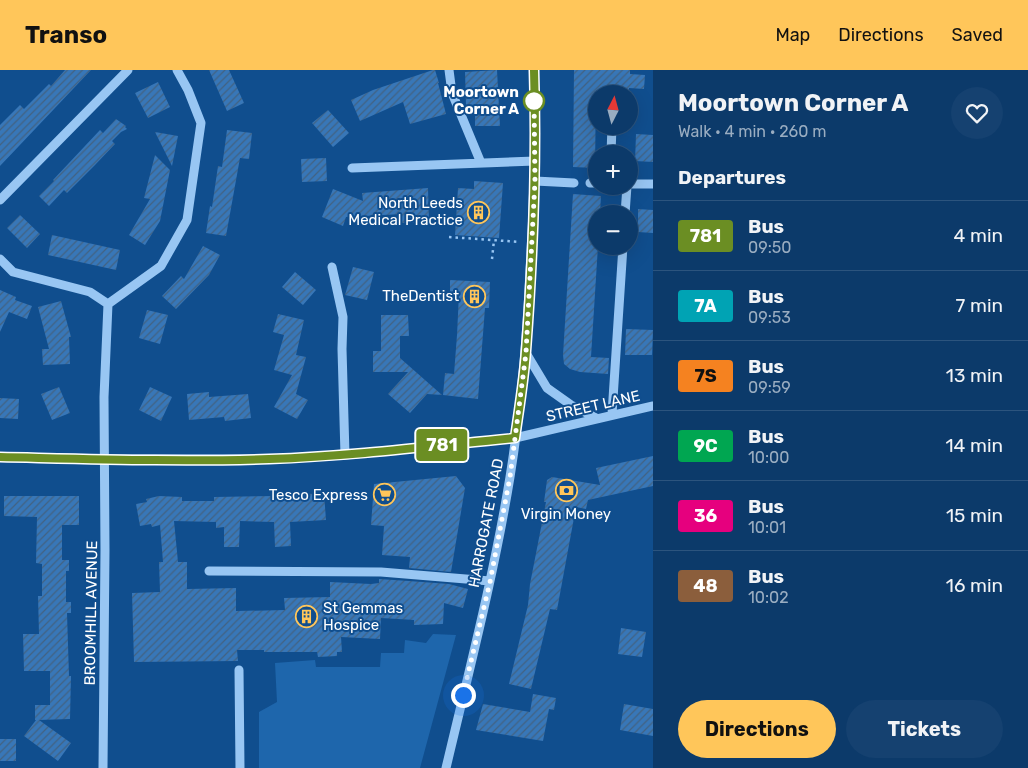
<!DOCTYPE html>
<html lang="en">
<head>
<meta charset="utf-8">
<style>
	:root { --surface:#0c3a6a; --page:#154170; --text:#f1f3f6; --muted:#9aadc1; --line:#2c547e; --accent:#ffc65a }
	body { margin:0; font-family:Rubik,sans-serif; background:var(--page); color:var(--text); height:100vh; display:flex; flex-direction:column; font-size:19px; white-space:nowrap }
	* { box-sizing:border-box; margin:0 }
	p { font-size:16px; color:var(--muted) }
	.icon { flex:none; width:28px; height:28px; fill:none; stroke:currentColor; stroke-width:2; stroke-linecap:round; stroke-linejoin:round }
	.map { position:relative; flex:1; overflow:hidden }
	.sheet { display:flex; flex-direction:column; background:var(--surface); width:375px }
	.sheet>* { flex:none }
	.badge { padding:0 10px; border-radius:4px; font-size:18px; line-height:32px }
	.needle { width:32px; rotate:6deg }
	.fabs { position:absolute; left:588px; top:15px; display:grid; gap:10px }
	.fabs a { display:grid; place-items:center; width:50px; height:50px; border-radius:50%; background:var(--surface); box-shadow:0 5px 20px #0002,0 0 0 1px var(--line); font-size:25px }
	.you { position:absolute; width:25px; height:25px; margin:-12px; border:4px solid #fff; border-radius:50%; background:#1a73e8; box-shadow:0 0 0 8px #1a73e833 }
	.map>.badge { position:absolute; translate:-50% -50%; box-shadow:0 0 0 2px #fff }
	h2 { padding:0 25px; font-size:19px; line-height:45px }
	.round { display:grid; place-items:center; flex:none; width:52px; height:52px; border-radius:26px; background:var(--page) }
	.head { display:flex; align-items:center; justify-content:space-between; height:85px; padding:0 25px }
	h1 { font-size:24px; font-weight:700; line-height:38px }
	.button { display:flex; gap:10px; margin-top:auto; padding:10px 25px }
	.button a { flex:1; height:58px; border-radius:30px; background:var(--accent); color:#111; font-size:20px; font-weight:700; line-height:58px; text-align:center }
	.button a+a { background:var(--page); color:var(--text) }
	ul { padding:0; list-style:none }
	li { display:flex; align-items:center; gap:15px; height:70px; padding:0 25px; border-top:1px solid var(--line) }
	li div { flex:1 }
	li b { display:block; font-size:19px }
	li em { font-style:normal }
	li .badge { min-width:55px; font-weight:700; text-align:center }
	header { display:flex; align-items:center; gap:30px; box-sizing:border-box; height:70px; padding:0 25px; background:var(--accent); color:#111 }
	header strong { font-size:24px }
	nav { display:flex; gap:28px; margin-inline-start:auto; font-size:18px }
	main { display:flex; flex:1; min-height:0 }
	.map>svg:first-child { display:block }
	.garden { fill:#1e66ac }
	.building { fill:url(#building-hatch) }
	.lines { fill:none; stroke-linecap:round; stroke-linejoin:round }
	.path { stroke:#98c6f3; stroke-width:2.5; stroke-dasharray:2.5 4; stroke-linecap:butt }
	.minor { stroke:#98c6f3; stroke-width:9 }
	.line-casing { stroke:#fff; stroke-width:11 }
	.line { stroke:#6b8e23; stroke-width:8 }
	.walk { stroke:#fff; stroke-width:5; stroke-dasharray:0 9 }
	.stop-dot { fill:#fff; stroke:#6b8e23; stroke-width:2.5 }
	.labels { text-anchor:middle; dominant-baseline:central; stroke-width:4; stroke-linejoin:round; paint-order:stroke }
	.stop-label { font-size:15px; font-weight:bold; fill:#fff; stroke:#104e8e; text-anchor:end }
	.poi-label { font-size:15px; fill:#fff; stroke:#104e8e; text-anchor:end }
	.street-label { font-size:15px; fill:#fff; stroke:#104e8e }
</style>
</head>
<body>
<header>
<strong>Transo</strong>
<nav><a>Map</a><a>Directions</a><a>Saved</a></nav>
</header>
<main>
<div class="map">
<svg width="653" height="698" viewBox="0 0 653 698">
	<defs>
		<pattern id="building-hatch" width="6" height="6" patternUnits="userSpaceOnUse" patternTransform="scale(1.25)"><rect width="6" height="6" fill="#3877b8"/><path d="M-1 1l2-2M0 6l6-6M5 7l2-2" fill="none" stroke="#426282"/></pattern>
	</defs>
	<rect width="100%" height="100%" fill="#104e8e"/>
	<path class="garden" d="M433 564 456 565 420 698H259V642L277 632 275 593 315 590 316 597H380L381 583H404L405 570 426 573Z"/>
	<path class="building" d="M65 0H91L0 96V55L20 35 24 39 49 14 51 16Z
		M209 0H229L244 33 227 41Z
		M433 0H435L439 13H438L446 44 410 54 403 32 360 51 351 30 373 20Z
		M497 0 500 56H475V36H466L465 2Z
		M574 0H630V4L645 5 644 19 629 18V21L596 20 595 98 573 97Z
		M158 12 170 37 148 48 135 23Z
		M328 40 349 63 333 77 312 53Z
		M116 49 126 56 125 57 127 59 121 62 112 71 115 74 95 95 67 123 64 120 49 136 39 126 54 111 53 110 100 60 103 63Z
		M227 60 252 63 249 89 240 88 226 166 206 163 210 136 212 137 218 96 222 97Z
		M155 62 178 66 172 96Z
		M636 64 653 65V92L635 91Z
		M155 85 170 100 160 151 145 175 129 165 150 129 144 128Z
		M326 88 327 111 302 112 301 89Z
		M474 111 503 113 499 168 455 165 458 118 474 119Z
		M428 118 429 152 402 153V144L346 147 343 156 322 147 333 119 363 131 362 123Z
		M573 124 601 126 600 144H596V176H598L591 287 609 288 608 304 580 302 570 299 564 294 563 285Z
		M638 139 653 140V163L638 162Z
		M20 145 40 164 27 178 7 158Z
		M52 165 120 180 116 200 48 185Z
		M203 176 220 185 209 205 176 239 162 226 181 206 184 209Z
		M353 197 374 202 367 230 345 225Z
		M295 202 316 220 303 235 282 217Z
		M450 210 490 212 489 238H485L478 329 443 325 445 303 454 304 457 265 459 223H450Z
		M0 220 16 227 15 230 32 236 27 249 9 242 0 262Z
		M61 231 71 267H69L70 294 43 295 42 279H49L38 237Z
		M147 240 168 245 160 274 139 268Z
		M278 244 304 250 296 285 306 287 296 324 308 330 297 349 274 337 292 305 274 300 284 265 273 262Z
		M381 245H408L409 266H400V288L442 325 427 324 410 343 388 324 408 302H373V281H381Z
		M626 259 653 260 652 285H625Z
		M59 317 70 343 52 350 41 324Z
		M150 317 172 327 161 351 139 340Z
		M209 322V327L248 324 251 348 225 351 224 347 189 350 187 324Z
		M0 328 19 329 18 349 0 348Z
		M653 386V416L588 430 586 439 576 437 557 540 550 539 531 619 509 614 528 535 530 514 546 432H544L547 410 552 407 600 415 596 398Z
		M456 406 465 418 451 502 409 498 410 487 382 485 384 456 371 455 374 414Z
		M324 423 326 450 290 452 291 476 275 477 274 452 240 451 239 477H224V457L216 458V452L174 451 178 492H187V519L236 518V541L285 540 284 528 330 527V512L371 514 379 513V509L409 511 449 514 468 519 463 538 444 533 443 554 414 555V550L381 548 380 569 341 567 342 582H337V586L318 587 317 582H264V580H237L238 591 134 592 132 523 160 522 159 492H163L160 455 152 457 151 454 140 456 136 434 147 432 146 429 159 426 182 427V431H214V427L277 426Z
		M4 426H79V455H62V490H69V501H66V532H71V543H67L69 606H71L70 649 39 650 71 673 58 691 24 666 36 650H35V635H50V601H24L23 564H39L38 526H42V494L36 493 37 447 4 446Z
		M621 558 646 562 642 587 618 584Z
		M533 624 556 628 554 640 549 639 543 671 476 660 483 634 530 642Z
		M624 634 653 639V666L620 660Z
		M0 669H16V691H0Z"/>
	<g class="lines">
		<path class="path" d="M449 167 520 172
			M492 189 494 170"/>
		<path class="minor" d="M449 0 452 23 481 93
			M611 84 612 56
			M352 98 535 91
			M535 111 574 113
			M590 113H596
			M629 114H653
			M0 130 128 0
			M625 144 627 116
			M0 189 13 202 90 222 108 234
			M332 197 343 247 342 279 345 385
			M108 234 161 196 187 150 201 53 188 20 177 0
			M526 283 547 318 571 335 596 348
			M612 344 623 176
			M0 387 105 389H269L345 385 515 368 653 336
			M209 501 381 502 490 511
			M239 600 240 698
			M103 698 105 480 104 327 108 234
			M446 698C469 601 494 505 510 407 521 338 527 269 530 200 534 133 536 67 534 0"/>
	</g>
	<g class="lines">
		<defs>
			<path id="line" d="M0 387C90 389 180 392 269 389 352 386 433 376 515 368 519 339 524 310 526 281 533 188 537 94 534 0"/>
		</defs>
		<use href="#line" class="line-casing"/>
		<use href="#line" class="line"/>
		<path class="walk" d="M463 625 490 512 510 407 526 283 535 111 534 31"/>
	</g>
	<defs>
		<symbol id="building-ring" viewBox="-11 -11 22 22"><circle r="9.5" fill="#104e8e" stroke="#ffc65a" stroke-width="1.5"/><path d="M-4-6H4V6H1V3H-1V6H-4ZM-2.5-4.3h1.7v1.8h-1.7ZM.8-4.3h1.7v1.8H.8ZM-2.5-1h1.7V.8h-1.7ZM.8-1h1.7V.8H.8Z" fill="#ffc65a"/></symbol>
		<symbol id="bank-ring" viewBox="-11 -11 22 22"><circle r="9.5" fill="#104e8e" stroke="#ffc65a" stroke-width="1.5"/><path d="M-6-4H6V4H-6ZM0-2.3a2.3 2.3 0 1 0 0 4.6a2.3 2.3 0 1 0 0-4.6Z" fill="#ffc65a"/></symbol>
		<symbol id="supermarket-ring" viewBox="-11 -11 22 22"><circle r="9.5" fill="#104e8e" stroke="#ffc65a" stroke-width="1.5"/><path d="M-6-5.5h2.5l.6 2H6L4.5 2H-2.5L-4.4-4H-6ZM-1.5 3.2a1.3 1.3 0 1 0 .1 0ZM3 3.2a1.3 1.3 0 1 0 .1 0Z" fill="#ffc65a"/></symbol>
	</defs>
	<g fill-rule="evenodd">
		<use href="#building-ring" x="466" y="130" width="25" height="25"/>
		<use href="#building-ring" x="462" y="214" width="25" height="25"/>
		<use href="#bank-ring" x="554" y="408" width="25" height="25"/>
		<use href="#supermarket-ring" x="372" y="412" width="25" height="25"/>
		<use href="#building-ring" x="294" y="534" width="25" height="25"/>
	</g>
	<circle class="stop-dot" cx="534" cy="31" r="10"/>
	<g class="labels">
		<g class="stop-label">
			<text x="519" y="22">Moortown<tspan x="519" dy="17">Corner A</tspan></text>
		</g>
		<g class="poi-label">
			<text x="463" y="133">North Leeds<tspan x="463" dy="17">Medical Practice</tspan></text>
			<text x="459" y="226">TheDentist</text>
			<text x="368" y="425">Tesco Express</text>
			<text x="566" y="444" text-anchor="middle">Virgin Money</text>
			<text x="323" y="538" text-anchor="start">St Gemmas<tspan x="323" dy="17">Hospice</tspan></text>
		</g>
		<g class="street-label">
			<text transform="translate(593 336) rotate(-13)">STREET LANE</text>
			<text transform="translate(486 453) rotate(-79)">HARROGATE ROAD</text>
			<text transform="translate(91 543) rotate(-89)">BROOMHILL AVENUE</text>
		</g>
	</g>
</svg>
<div class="fabs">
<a><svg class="needle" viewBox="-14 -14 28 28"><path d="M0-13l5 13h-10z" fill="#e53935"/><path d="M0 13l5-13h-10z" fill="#9aadc1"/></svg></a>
<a>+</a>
<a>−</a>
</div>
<div class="you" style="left:463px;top:625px"></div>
<b class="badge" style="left:442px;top:375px;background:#6b8e23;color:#fff">781</b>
</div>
<section class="sheet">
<div class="head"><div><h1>Moortown Corner A</h1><p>Walk · 4 min · 260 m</p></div><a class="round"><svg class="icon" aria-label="heart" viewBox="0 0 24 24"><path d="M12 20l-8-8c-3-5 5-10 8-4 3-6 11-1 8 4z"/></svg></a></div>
<h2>Departures</h2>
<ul>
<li><span class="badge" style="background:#6b8e23;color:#fff">781</span><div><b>Bus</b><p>09:50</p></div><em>4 min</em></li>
<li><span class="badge" style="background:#00a3b4;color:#fff">7A</span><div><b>Bus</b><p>09:53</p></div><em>7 min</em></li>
<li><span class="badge" style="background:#f58220;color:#111">7S</span><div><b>Bus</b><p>09:59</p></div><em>13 min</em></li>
<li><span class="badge" style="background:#00a651;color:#fff">9C</span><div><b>Bus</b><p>10:00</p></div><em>14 min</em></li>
<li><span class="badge" style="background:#e6007e;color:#fff">36</span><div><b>Bus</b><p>10:01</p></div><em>15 min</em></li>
<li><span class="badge" style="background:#8b5e3c;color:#fff">48</span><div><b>Bus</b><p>10:02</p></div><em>16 min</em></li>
</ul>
<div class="button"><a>Directions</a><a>Tickets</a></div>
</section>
</main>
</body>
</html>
